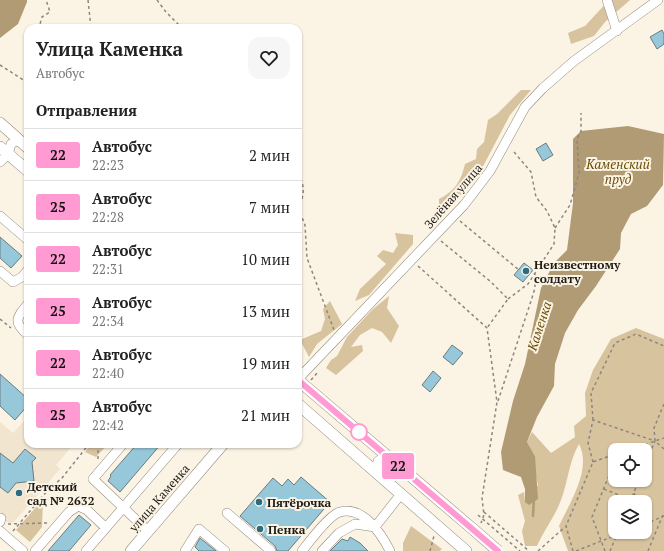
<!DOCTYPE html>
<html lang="ru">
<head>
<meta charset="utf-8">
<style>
	:root { --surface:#fff; --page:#f6f6f6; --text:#222; --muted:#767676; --line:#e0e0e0 }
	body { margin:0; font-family:"PT Serif",serif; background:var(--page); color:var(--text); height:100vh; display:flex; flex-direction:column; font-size:15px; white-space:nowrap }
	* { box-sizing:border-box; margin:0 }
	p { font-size:13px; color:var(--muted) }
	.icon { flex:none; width:22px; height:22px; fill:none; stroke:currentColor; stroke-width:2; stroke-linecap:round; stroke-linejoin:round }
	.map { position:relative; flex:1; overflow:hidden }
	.panel { position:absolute; left:24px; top:24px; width:278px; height:424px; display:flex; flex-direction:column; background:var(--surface); border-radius:12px; box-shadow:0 1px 3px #0004 }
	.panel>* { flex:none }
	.badge { padding:0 8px; border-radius:3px; font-size:14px; line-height:26px }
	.controls { position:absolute; left:608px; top:443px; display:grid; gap:8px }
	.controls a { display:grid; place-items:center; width:44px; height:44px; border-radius:8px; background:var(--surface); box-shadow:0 1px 3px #0004; font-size:20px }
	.map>.badge { position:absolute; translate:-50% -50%; box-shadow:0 0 0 2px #fff }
	h2 { padding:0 12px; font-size:15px; line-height:36px }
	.round { display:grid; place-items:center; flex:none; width:42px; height:42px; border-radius:12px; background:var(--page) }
	.head { display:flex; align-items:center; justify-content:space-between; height:68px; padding:0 12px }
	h1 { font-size:19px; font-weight:700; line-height:30px }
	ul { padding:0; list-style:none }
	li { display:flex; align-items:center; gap:12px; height:52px; padding:0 12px; border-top:1px solid var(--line) }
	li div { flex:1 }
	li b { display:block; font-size:15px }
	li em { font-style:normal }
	li .badge { min-width:44px; font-weight:700; text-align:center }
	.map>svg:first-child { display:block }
	.built { fill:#f1e5d0 }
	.green { fill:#d8c39f; fill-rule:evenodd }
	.water { fill:#b09b74 }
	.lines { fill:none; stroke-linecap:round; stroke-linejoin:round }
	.stream { stroke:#b09b74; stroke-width:2.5 }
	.building { fill:#96c8da; stroke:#6b7b81 }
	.minor-casing { stroke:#8f877a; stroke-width:10 }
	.major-casing { stroke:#8f877a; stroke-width:12 }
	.path { stroke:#8c867d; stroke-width:1.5; stroke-dasharray:3 3; stroke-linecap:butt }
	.minor { stroke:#fff; stroke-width:9 }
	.major { stroke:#fff; stroke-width:11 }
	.major-bridge-casing { stroke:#8f877a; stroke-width:12; stroke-linecap:butt }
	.path-bridge { stroke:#8c867d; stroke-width:1.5; stroke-dasharray:3 3; stroke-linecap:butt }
	.major-bridge { stroke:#fff; stroke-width:11 }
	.line-casing { stroke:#fff; stroke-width:9 }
	.line { stroke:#ff9ad2; stroke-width:6 }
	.poi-dot { fill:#2c6b80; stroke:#fbf3e4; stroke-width:1.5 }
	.stop-dot { fill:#fff; stroke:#ff9ad2; stroke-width:2 }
	.labels { text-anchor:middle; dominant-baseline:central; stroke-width:4; stroke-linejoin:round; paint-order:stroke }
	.street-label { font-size:12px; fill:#1e1b16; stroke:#fbf3e4 }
	.poi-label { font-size:12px; font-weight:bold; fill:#1e1b16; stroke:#fbf3e4; text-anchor:start }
	.water-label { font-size:13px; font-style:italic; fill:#6b4d06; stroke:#fbf3e4 }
</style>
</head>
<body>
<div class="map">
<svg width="664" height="551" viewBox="0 0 664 551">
	<rect width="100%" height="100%" fill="#fbf3e4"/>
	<path class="built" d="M25 420 28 423V444H74L56 465 60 469 13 523 7 522 0 517V422L13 433Z"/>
	<path class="green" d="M609 0H630L605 22 594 36 571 44 568 33 585 26Z
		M521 90H531L510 115 479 174 452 206 439 207V199C455 191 461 181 465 164L476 159 477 149 484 142 488 120 497 114Z
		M395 233 413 235V244L369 295 355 301 360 289 386 264 377 256 383 250 393 253 398 245Z
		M389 296 387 308 399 326 391 343 382 332 372 328 360 335 351 347 362 345 363 351 336 375 326 368 331 360 337 356 347 337 372 310Z
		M330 301 342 324 317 344 309 357 300 340 321 331 325 319 323 309Z
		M636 328 664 339V551H568L559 526C570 502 592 469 579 444 568 463 568 485 559 505 553 519 543 532 537 546H525L522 531 525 521 518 495 524 492 525 501 538 485 535 473V456L527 442 532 432 551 453 575 437 574 426 586 416 585 393 593 370 611 339ZM615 450H645V480H615ZM615 502H645V532H615Z
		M91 444H108L96 457 85 452Z
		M43 499 42 527 30 542 16 530Z
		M411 526 442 549 440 551H403V543Z"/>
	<path class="water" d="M0 0H27V2L18 24 0 38Z
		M628 126 664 134 663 185 647 206 631 214 621 233 620 249 596 286 578 310 565 333 555 364 554 386 537 417 527 442 535 456 538 499 529 505 525 502V489L521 477 503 470 501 452 513 401 525 364 541 288 554 263 567 250 573 203V139L581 131Z"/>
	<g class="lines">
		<path class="stream" d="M533 516 534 498"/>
	</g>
	<path class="building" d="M662 30 664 34V44L657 49 650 37Z
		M546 143 553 155 543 161 536 149Z
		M0 237 22 256 11 268 0 258Z
		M524 263 533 270 523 282 514 275Z
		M452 345 463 353 453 365 443 357Z
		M433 371 441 378 430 392 422 385Z
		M0 374 28 399V405L15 420 0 406Z
		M137 444H161L120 492 108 481 111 476 110 475Z
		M25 449 36 458 32 462 34 481 16 483 8 493 0 487V453L13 463Z
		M301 477 330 502 288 551H277L275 546 240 516 273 478 282 486 288 479 294 485Z
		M79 515 91 525 69 551H48Z
		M350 537 360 543 368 551H330L342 539 348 541Z
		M200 538 216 551H199L195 547Z"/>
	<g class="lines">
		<defs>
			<path id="minor" d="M607 0 617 31
				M0 162 8 154 11 144 16 141H20
				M0 216 28 240
				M0 271 13 282 22 277 28 270
				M28 304C16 318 13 322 28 335
				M298 379 464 205 490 171 525 107 543 88 574 61 658 0
				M123 444 93 479 148 531
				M376 471 378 461 385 457 389 458
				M227 513 271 551
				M0 522 1 518
				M0 531 23 551
				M35 551 69 512 78 506 87 510 106 528
				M86 551 178 444
				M185 551 199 529 225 551
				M302 551C309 542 330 514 340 512 363 505 382 535 390 551
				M322 551 339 533 355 524 375 527 401 494"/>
			<path id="major" d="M0 123 28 148
				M0 147 28 171
				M298 380 474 530
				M298 404 466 551
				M131 551 223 444"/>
		</defs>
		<use href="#minor" class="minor-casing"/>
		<use href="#major" class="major-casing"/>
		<path class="path" d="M88 0 91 28
			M157 0 166 12 182 28
			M44 28 40 24 42 17 50 12 46 0
			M0 65 28 83
			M298 173C305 185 305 196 298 207L305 225 307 258 334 330
			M460 221 519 270
			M555 228 570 205 579 173 577 139 581 131V113
			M441 241 491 282 508 299 487 328
			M418 266 487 328 497 402 482 498 484 515 481 523
			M508 299 528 284 554 244 555 228 547 211 536 197 531 172 514 152
			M0 319 11 328
			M311 380 318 372
			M498 401 531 301 535 288V274
			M664 404 654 428 655 441 664 449
			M593 420 591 393 615 343 636 334 664 346
			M98 444V460
			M628 450 664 438
			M593 462 588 443 593 420 655 441
			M645 465 655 441
			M604 489 631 500
			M634 493 638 502
			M630 502 639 480
			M484 512 529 551
			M8 524 48 523
			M645 524 664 516
			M13 531 48 490 62 478 89 444
			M430 551 434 536
			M538 551 565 527
			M573 551 566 526 593 462 615 454
			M576 551 624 532
			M605 551 592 517 615 461
			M610 551 618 532
			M648 551 664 512"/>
		<use href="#minor" class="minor"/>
		<use href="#major" class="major"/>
		<defs>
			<path id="major-bridge" d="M474 530 498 551"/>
		</defs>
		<use href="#major-bridge" class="major-bridge-casing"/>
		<path class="path-bridge" d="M478 515 520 551"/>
		<use href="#major-bridge" class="major-bridge"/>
	</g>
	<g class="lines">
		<defs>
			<path id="line" d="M298 380 498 551"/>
		</defs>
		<use href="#line" class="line-casing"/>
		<use href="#line" class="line"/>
	</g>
	<g class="poi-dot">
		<circle cx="526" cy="271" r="4"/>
		<circle cx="19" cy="493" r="4"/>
		<circle cx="259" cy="502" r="4"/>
		<circle cx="260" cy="529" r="4"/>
	</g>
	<circle class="stop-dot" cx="359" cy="432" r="8"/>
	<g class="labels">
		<g class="street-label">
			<text transform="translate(453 196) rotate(-49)">Зелёная улица</text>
			<text transform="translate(159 498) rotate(-49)">улица Каменка</text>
		</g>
		<g class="poi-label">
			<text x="534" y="264">Неизвестному<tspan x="534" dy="14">солдату</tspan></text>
			<text x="27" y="486">Детский<tspan x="27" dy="14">сад № 2632</tspan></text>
			<text x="267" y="502">Пятёрочка</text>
			<text x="268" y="529">Пенка</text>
		</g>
		<g class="water-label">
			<text x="618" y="164">Каменский<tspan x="618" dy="15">пруд</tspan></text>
			<text transform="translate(539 326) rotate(-72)">Каменка</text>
		</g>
	</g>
</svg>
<div class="controls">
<a><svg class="icon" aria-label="locate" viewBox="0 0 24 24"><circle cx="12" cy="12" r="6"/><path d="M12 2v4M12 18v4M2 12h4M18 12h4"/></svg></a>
<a><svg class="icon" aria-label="layers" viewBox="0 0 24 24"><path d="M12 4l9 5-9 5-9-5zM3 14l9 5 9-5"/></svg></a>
</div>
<b class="badge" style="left:398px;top:466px;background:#ff9ad2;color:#111">22</b>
<section class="panel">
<div class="head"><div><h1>Улица Каменка</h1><p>Автобус</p></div><a class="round"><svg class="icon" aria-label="heart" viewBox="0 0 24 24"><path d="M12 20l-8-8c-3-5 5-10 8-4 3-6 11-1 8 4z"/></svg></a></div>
<h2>Отправления</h2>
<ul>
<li><span class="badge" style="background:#ff9ad2;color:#111">22</span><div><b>Автобус</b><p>22:23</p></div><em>2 мин</em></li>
<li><span class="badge" style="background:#ff9ad2;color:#111">25</span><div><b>Автобус</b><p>22:28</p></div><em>7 мин</em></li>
<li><span class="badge" style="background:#ff9ad2;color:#111">22</span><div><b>Автобус</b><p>22:31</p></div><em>10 мин</em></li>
<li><span class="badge" style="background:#ff9ad2;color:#111">25</span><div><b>Автобус</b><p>22:34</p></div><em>13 мин</em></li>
<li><span class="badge" style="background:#ff9ad2;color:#111">22</span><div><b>Автобус</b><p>22:40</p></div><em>19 мин</em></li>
<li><span class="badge" style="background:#ff9ad2;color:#111">25</span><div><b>Автобус</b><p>22:42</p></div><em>21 мин</em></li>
</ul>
</section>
</div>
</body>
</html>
